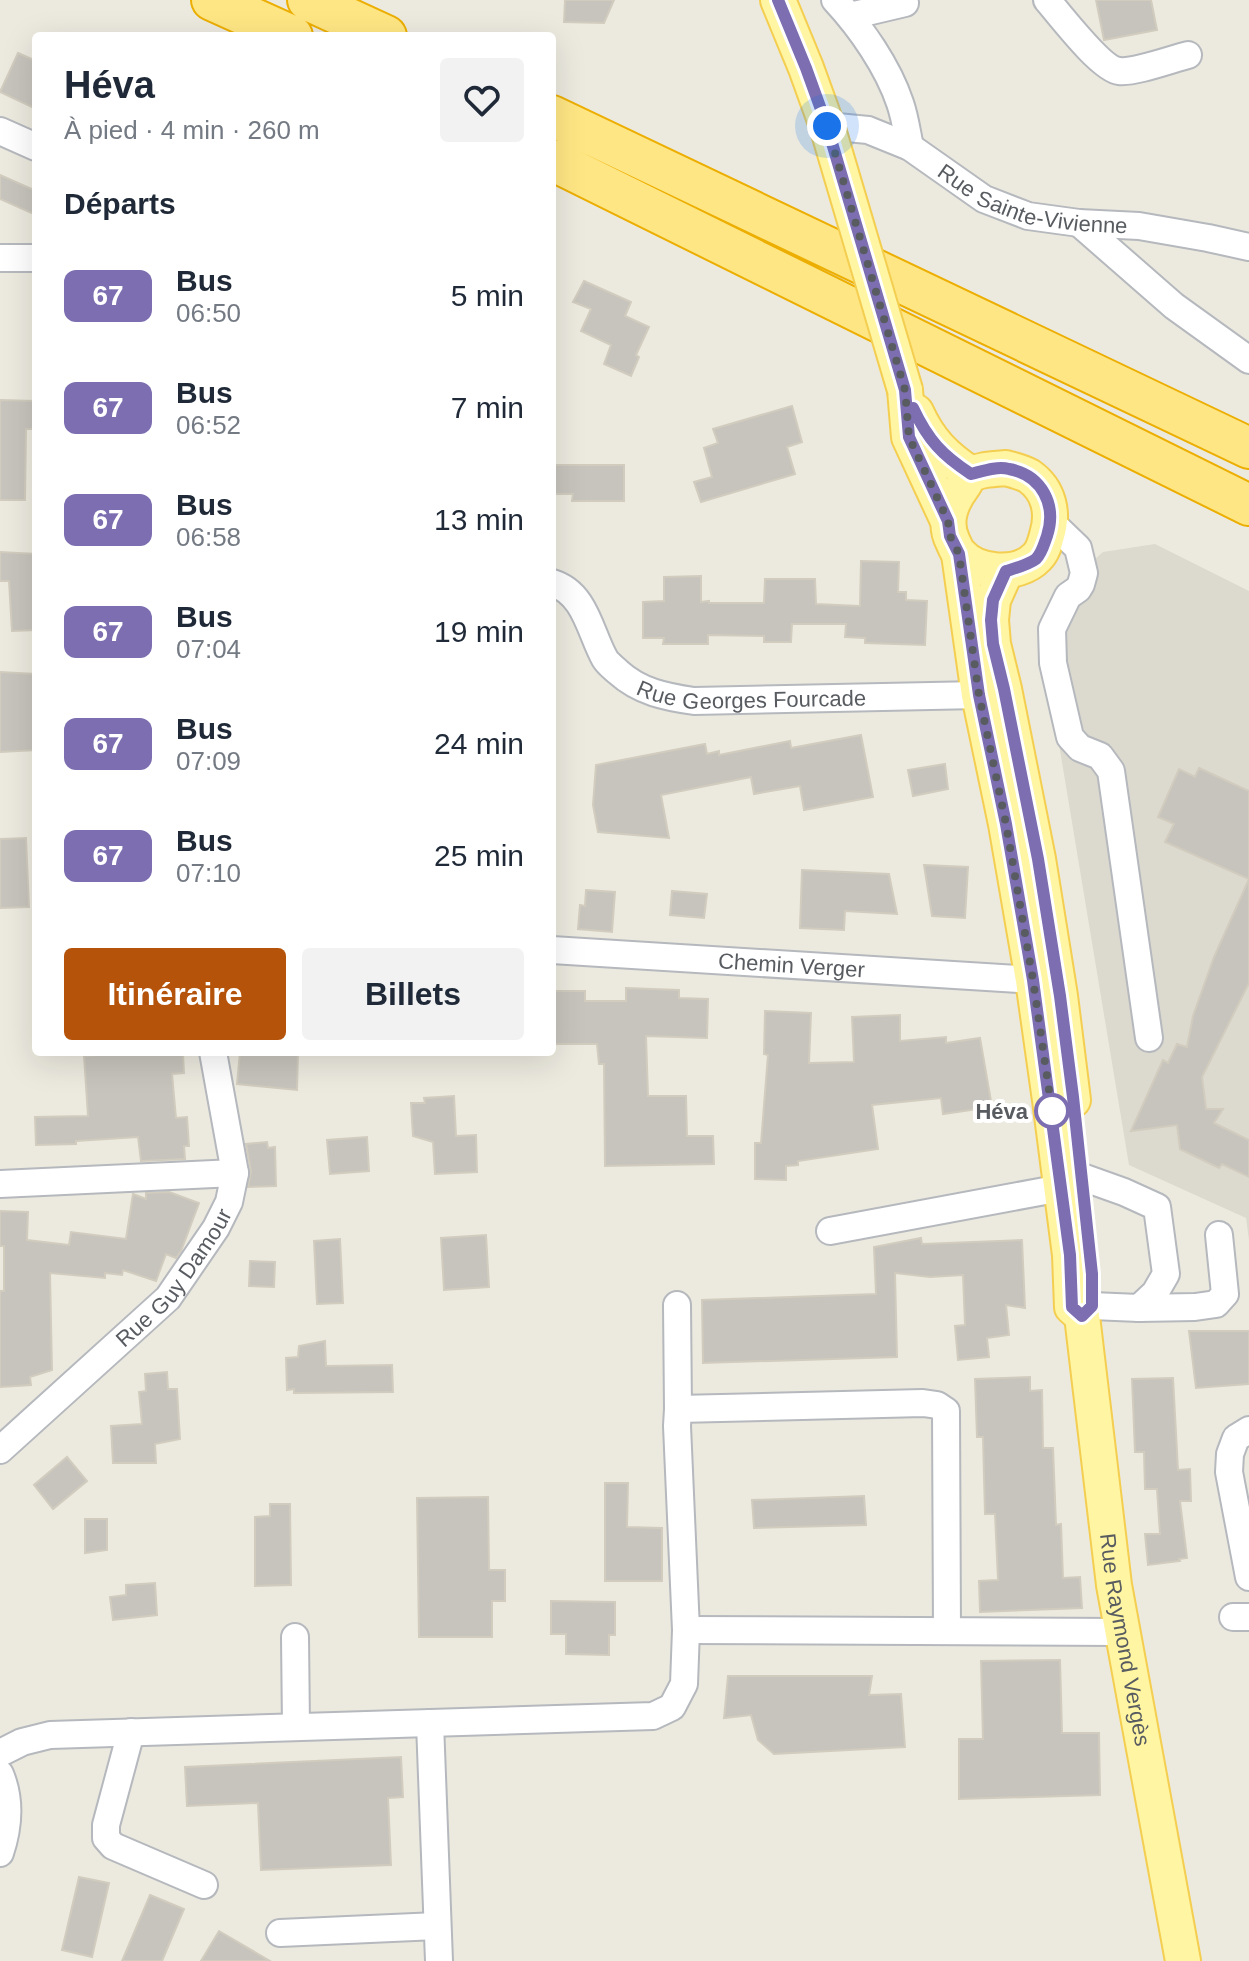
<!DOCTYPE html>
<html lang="fr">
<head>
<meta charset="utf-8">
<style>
	:root { --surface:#fff; --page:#f2f2f3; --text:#1f2937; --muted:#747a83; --accent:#b45309 }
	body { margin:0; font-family:Helvetica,sans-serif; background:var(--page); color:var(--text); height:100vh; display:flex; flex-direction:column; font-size:30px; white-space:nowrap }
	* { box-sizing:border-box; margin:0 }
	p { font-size:26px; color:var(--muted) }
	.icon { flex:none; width:44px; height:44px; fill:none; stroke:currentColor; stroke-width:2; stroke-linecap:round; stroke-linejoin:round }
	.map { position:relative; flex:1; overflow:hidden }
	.details { position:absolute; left:32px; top:32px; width:524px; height:1024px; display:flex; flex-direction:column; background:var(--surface); border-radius:8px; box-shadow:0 8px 32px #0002 }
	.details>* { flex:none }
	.badge { padding:0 16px; border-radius:12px; font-size:28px; line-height:52px }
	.you { position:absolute; width:40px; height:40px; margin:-20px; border:6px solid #fff; border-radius:50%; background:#1a73e8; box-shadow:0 0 0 12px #1a73e833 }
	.map>.badge { position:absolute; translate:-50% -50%; box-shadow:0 0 0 4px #fff }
	h2 { padding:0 32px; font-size:30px; line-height:72px }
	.round { display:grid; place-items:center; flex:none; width:84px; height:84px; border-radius:8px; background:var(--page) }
	.headline { display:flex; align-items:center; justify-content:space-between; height:136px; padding:0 32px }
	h1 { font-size:38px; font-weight:600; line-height:60px }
	.cta { display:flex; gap:16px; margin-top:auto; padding:16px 32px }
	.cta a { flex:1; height:92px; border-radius:8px; background:var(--accent); color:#fff; font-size:32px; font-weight:600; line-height:92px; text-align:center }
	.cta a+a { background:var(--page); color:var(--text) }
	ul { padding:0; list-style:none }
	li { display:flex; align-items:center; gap:24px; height:112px; padding:0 32px }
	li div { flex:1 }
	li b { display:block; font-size:30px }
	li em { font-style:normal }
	li .badge { min-width:88px; font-weight:700; text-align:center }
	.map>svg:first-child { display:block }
	.education { fill:#dcd9ce }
	.building { fill:#c7c4bd; stroke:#d1ccbe; stroke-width:2 }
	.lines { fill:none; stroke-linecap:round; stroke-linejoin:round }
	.minor-casing { stroke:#b5b8bd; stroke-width:30 }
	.major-casing { stroke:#f4ce51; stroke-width:38 }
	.highway-casing { stroke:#ecae00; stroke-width:44 }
	.minor { stroke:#fff; stroke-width:26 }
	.major { stroke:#fff5a2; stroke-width:34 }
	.highway { stroke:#ffe684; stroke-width:40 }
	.major-bridge-casing { stroke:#f4ce51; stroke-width:38; stroke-linecap:butt }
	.major-bridge { stroke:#fff5a2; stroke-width:34 }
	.line-casing { stroke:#fff; stroke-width:18 }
	.line { stroke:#7c6eb0; stroke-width:12 }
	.walk { stroke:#585c61; stroke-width:8; stroke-dasharray:0 14.4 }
	.stop-dot { fill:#fff; stroke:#7c6eb0; stroke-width:4 }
	.labels { text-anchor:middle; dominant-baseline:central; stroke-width:8; stroke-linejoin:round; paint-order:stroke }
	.street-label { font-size:22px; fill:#585c61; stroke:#fff }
	.stop-label { font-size:22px; font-weight:bold; fill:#585c61; stroke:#fff; text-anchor:end }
</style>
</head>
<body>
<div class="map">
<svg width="1249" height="1961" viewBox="0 0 1249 1961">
	<rect width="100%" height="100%" fill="#eceadf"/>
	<path class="education" d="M1155 544 1249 591V1240L1246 1218 1129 1165 1047 672 1061 589 1103 552Z"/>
	<path class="building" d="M565 0H614L604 23 564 22Z
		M1096 0H1151L1157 30 1104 40Z
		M18 53 36 61V109L0 92Z
		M0 175 36 191V215L0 199Z
		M584 281 631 302 625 316 649 327 636 355 639 357 631 376 604 364 611 345 581 331 591 309 573 302Z
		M0 400 36 401V429H26L25 500H0Z
		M792 406 802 442 787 447 795 474 701 502 694 482 712 477 704 448 718 443 713 429Z
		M552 465H624V501H572L573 494H552Z
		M0 552 36 554V630L12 631 9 581H0Z
		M861 561 899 562 898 592H906V600L927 601 925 645 865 643V638L845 637 846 624H792L791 642H764V636L708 635V644H663L664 638H643V602L664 601V577L701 576V602L709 601V603H764L765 579H815L816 604 860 606Z
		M0 672 35 674 33 708H36V750L0 752Z
		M861 735 873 797 804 810 800 786 754 794 751 777 661 795 669 838 598 832 593 805 596 765 705 744 707 754 719 751V755L790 741 791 748Z
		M945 764 948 789 913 796 908 770Z
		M1199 768 1249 791V983L1202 1077 1206 1109H1223L1214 1123 1249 1140V1177L1222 1164 1219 1168 1180 1149 1177 1125 1131 1131 1163 1060 1168 1063 1177 1044 1187 1047 1193 1016 1214 957 1249 879 1165 842 1174 824 1158 817 1179 769 1195 777Z
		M26 838 29 907 0 908V839Z
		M924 865 968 867 965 918 932 916Z
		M802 870 889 874 897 914 845 911 844 930 800 928Z
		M586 890 615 892 612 932 578 929 580 905 585 906Z
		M672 891 707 894 704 918 670 915Z
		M626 988 679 990V998L708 999 707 1038 646 1036 648 1096H686L687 1136H713L714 1164 605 1166 604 1064H599L597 1044H555V991H585V1001H626Z
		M765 1011 811 1013 809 1063 854 1062 852 1017 900 1015V1041L946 1037V1043L980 1038 992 1107 943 1114 941 1098 872 1105 878 1149 798 1161V1165L786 1166V1180L755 1179V1143H761L768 1055 764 1054Z
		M140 1052 183 1053 184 1073 172 1074 176 1118 187 1117 189 1146H184L185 1159 141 1161 138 1137 76 1141V1144L36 1145 35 1117 88 1116 84 1056Z
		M240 1052H298L297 1090 237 1084Z
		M454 1096 456 1136 476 1135 477 1172 435 1174 433 1142 413 1136 411 1103H425L424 1098Z
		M367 1137 369 1171 330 1174 327 1140Z
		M267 1142 268 1148 275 1147 276 1186 248 1187 251 1171 246 1144Z
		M169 1192 199 1203 181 1251 176 1258 166 1254 156 1281 123 1270 122 1275 105 1273V1278L50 1273 52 1370 30 1377 31 1385 0 1387V1291H4V1246H0V1211L28 1212 27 1240 69 1245 71 1232 126 1239 133 1194 146 1199V1193Z
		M486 1235 489 1287 444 1290 441 1238Z
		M921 1238 922 1244 1022 1240 1025 1308 1006 1305 1009 1335 987 1338 989 1357 958 1360 955 1326 965 1325 963 1275 930 1277 895 1273 897 1357 703 1363 702 1300 876 1294 874 1247Z
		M340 1239 343 1303 317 1304 314 1241Z
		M250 1261 275 1262 274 1287 249 1286Z
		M1189 1331H1249V1384L1196 1388Z
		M325 1341 326 1366 392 1365 393 1392 294 1393V1389L287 1390 286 1358 298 1357 299 1346Z
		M167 1372 168 1389H177L180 1439 155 1444 156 1463H113L111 1426 142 1424 139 1392 146 1391 145 1374Z
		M1030 1377V1391L1042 1390 1043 1448H1053L1056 1525 1061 1524 1063 1578 1080 1577 1082 1608 980 1612 979 1581 998 1580 995 1514H985L983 1437H977L975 1379Z
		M1173 1378 1178 1470 1190 1469 1191 1501H1180L1187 1558 1179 1559 1180 1561 1148 1565 1145 1534H1160L1157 1489H1145L1144 1452H1135L1132 1379Z
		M67 1457 87 1481 53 1509 34 1485Z
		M605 1483H628L627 1527 662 1528V1581H605Z
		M864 1496 866 1525 754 1528 752 1500Z
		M488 1497 489 1570H505V1601H492V1637H419L417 1498Z
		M270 1504H290L291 1585 255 1586V1517L270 1516Z
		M85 1519H107V1550L85 1553Z
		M155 1583 157 1615 113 1620 110 1597 126 1595V1585Z
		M551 1601 615 1602V1635H609V1655L566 1654V1634H551Z
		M1060 1660 1062 1733H1099L1100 1795 959 1799V1739H983L981 1661Z
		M728 1676H872L869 1695 901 1694 905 1747 774 1754 758 1740 751 1715 724 1718Z
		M401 1757 403 1797 388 1798 391 1865 261 1870 258 1803 187 1806 185 1767Z
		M79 1877 109 1883 92 1957 62 1950Z
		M150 1895 184 1909 162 1961H122Z
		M219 1931 270 1961H201Z"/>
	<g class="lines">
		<defs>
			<g id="minor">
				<path d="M835 0C861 28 888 67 900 103 905 117 907 133 910 147"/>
				<path d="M1047 0C1060 15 1101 69 1119 71 1134 73 1172 59 1188 55"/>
				<path d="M850 16 905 3"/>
				<path id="s1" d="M827 126 868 130 910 147 984 199 1028 216 1079 223 1139 226 1208 238 1249 247"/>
				<path d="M0 131 36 147"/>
				<path d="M1079 223 1174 306 1249 360"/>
				<path d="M0 258H36"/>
				<path d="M1051 522 1078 548 1084 573 1081 584 1078 589 1068 596 1052 629 1053 663 1070 737 1080 748 1100 756 1111 771 1149 1038"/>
				<path id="s2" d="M552 583C586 593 590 633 605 659 608 664 614 668 618 672 640 692 666 697 694 701L979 695 997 690"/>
				<path id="s3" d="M552 950 1033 980"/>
				<path d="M1082 1177 1124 1192 1157 1207 1166 1274 1155 1293 1139 1308 1092 1306"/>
				<path d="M0 1184 235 1173"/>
				<path d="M830 1231 1061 1188"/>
				<path d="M1139 1308 1195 1307 1216 1304 1225 1294 1219 1235"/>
				<path d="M678 1409 923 1403 937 1405 946 1411 947 1631"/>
				<path d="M1249 1430 1236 1438 1230 1454 1229 1472 1249 1577"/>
				<path id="s4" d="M0 1450 168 1298 216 1228 229 1202 235 1173 213 1052"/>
				<path d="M1233 1617H1249"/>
				<path d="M686 1630 1122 1632"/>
				<path d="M295 1637 296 1727"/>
				<path d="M430 1723 439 1961"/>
				<path d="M131 1732 106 1825V1838L113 1846 204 1885"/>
				<path d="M0 1753 22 1742 50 1735 653 1716 672 1707 684 1684 686 1630 677 1426 678 1409 677 1305"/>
				<path d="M0 1774C11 1800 9 1826 0 1853"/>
				<path d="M280 1933 437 1926"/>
			</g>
			<g id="major">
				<path d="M778 0 806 68 827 126"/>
				<path d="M905 390 909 437 948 521"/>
				<path d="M916 412C929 441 945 457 971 474"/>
				<path d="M1006 468C1013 470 1022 472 1029 476 1049 490 1054 513 1047 535 1045 543 1043 551 1037 557 1018 577 976 574 959 553 956 550 955 546 953 542 943 523 951 502 963 486 966 482 967 478 970 476 978 469 995 469 1006 468Z"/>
				<path id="s5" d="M959 554 979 695 1006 824 1033 980 1050 1100 1070 1255 1072 1307 1082 1316 1114 1585 1183 1961"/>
				<path d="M1006 571 993 600 991 620 993 644 1004 689 1038 859 1060 996 1073 1100"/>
			</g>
			<path id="highway" d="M212 0 292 36
				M308 0 386 36
				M552 116 1249 448
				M552 160 1249 505"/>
		</defs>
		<use href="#minor" class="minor-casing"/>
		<use href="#major" class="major-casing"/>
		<use href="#highway" class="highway-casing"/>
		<use href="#minor" class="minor"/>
		<use href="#major" class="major"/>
		<use href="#highway" class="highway"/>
		<defs>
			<path id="major-bridge" d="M827 126 905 390"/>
		</defs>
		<use href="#major-bridge" class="major-bridge-casing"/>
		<use href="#major-bridge" class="major-bridge"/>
	</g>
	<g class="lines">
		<defs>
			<path id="line" d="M778 0 806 68 827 126 905 390 909 437 948 521 950 536 959 554 979 695 1006 824 1033 980 1070 1255 1072 1307 1082 1316 1092 1306V1274L1073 1097 1060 996 1038 859 1004 689 993 644 991 620 993 600 1006 571C1016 568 1028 565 1036 559 1042 553 1044 544 1047 536 1057 505 1042 475 1009 469 997 466 983 471 971 474 942 455 928 440 913 408"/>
		</defs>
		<use href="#line" class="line-casing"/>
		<use href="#line" class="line"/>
		<path class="walk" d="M827 126 905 390 909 437 948 521 950 536 959 554 979 695 1006 824 1033 980 1052 1111"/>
	</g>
	<circle class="stop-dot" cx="1052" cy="1111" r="16"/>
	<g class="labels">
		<g class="street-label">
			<text stroke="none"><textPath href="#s1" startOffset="224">Rue Sainte-Vivienne</textPath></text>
			<text stroke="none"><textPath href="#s2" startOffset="254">Rue Georges Fourcade</textPath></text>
			<text stroke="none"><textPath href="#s3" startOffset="240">Chemin Verger</textPath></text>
			<text stroke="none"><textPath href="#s4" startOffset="246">Rue Guy Damour</textPath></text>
			<text stroke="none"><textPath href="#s5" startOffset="1102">Rue Raymond Vergès</textPath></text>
		</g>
		<g class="stop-label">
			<text x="1028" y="1111">Héva</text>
		</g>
	</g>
</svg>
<div class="you" style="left:827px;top:126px"></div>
<section class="details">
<div class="headline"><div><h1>Héva</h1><p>À pied · 4 min · 260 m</p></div><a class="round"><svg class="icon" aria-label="heart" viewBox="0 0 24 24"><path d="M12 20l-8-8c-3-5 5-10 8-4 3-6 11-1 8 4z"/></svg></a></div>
<h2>Départs</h2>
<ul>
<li><span class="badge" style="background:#7c6eb0;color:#fff">67</span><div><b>Bus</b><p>06:50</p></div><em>5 min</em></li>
<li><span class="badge" style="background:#7c6eb0;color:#fff">67</span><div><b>Bus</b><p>06:52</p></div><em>7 min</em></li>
<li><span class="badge" style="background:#7c6eb0;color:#fff">67</span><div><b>Bus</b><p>06:58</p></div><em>13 min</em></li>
<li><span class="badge" style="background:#7c6eb0;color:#fff">67</span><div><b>Bus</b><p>07:04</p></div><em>19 min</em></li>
<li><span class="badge" style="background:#7c6eb0;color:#fff">67</span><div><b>Bus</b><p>07:09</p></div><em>24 min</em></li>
<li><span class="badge" style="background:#7c6eb0;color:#fff">67</span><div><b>Bus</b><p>07:10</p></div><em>25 min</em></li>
</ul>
<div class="cta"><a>Itinéraire</a><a>Billets</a></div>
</section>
</div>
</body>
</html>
